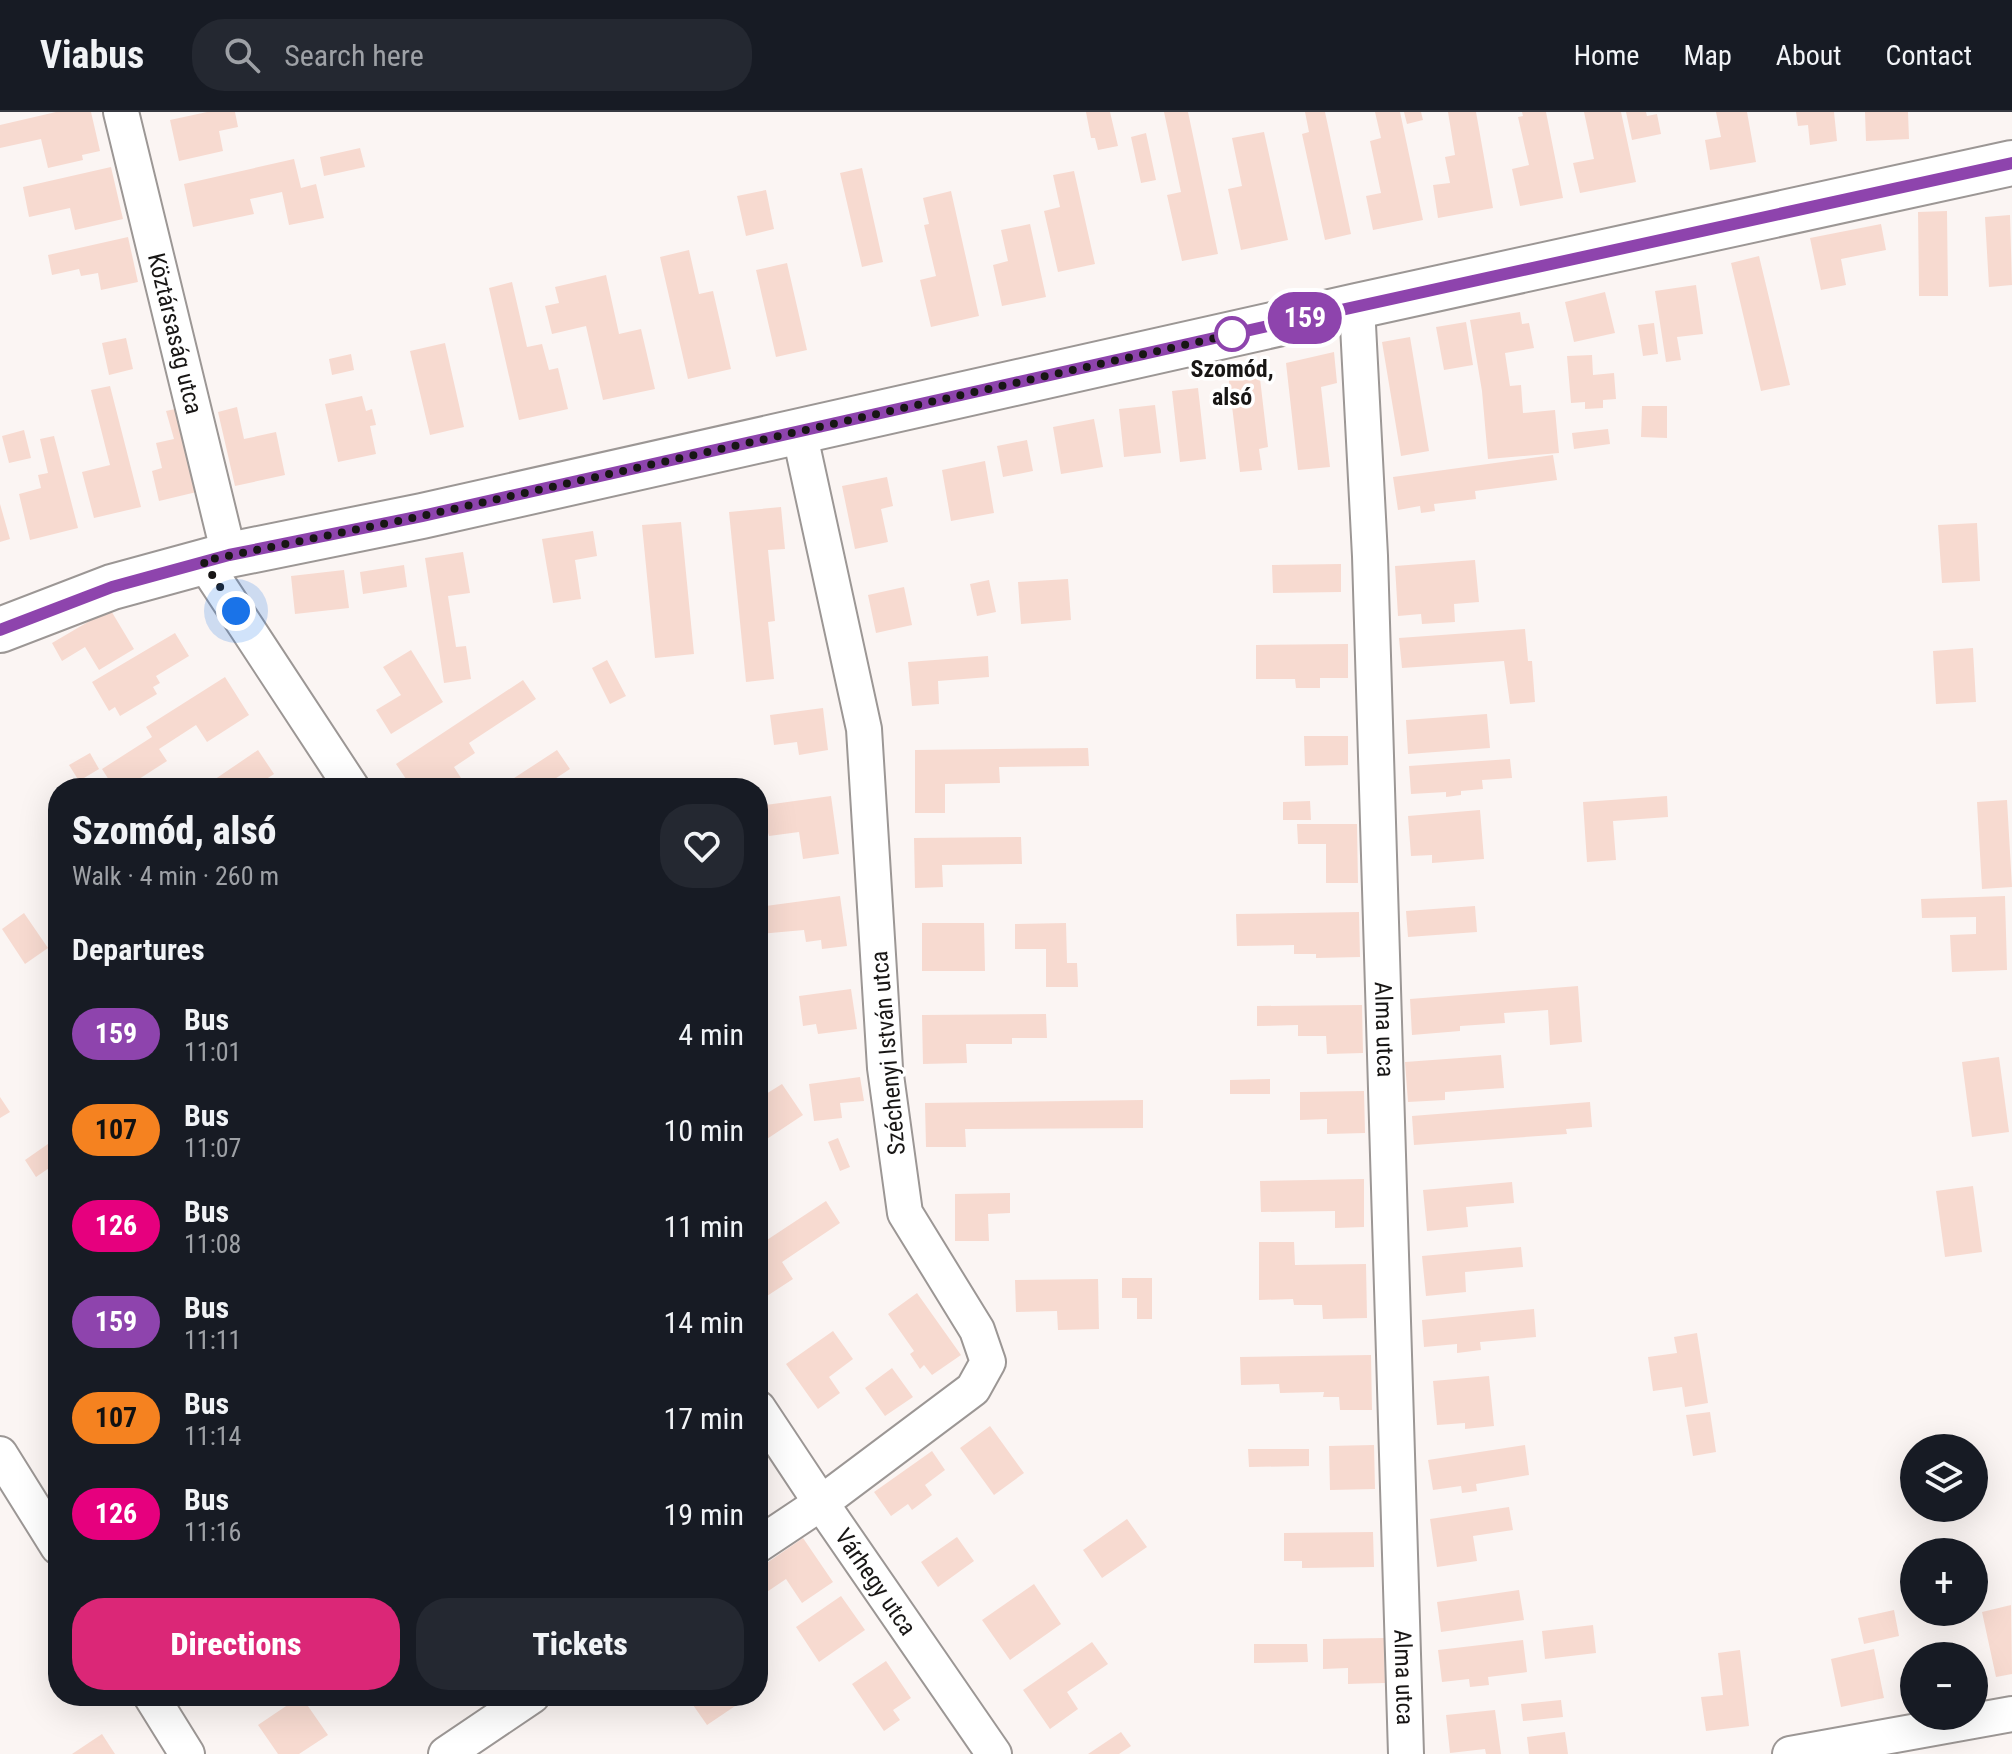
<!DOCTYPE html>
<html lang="en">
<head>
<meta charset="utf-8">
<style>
	:root { --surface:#171b24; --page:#242831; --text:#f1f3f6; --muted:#9ea1a6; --line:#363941; --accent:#db2777 }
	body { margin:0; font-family:"Roboto Condensed",sans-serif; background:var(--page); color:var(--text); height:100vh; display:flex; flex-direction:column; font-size:30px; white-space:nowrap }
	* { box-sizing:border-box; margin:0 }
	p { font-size:26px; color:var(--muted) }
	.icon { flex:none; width:44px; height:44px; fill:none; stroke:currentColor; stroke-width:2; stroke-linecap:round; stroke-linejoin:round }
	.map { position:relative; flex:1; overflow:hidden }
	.details { position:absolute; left:48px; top:666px; width:720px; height:928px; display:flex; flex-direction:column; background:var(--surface); border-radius:32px; box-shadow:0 8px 32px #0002 }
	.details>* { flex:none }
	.badge { padding:0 16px; border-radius:26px; font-size:28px; line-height:52px }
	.fabs { position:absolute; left:1900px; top:1322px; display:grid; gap:16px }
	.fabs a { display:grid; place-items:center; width:88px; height:88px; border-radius:50%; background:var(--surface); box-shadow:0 8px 32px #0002; font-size:40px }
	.you { position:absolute; width:40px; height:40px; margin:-20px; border:6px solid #fff; border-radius:50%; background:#1a73e8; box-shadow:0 0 0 12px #1a73e833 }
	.map>.badge { position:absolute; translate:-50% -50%; box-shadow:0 0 0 4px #fff }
	h2 { padding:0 24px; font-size:30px; line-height:72px }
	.round { display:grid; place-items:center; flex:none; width:84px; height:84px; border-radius:32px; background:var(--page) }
	.head { display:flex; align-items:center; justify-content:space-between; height:136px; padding:0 24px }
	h1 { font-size:38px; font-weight:800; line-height:60px }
	.action { display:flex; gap:16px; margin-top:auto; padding:16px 24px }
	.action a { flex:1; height:92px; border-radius:32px; background:var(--accent); color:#fff; font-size:32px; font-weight:800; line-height:92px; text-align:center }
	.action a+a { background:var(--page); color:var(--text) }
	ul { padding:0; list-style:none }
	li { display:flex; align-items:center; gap:24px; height:96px; padding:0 24px }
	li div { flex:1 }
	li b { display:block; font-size:30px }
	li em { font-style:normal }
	li .badge { min-width:88px; font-weight:700; text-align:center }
	header { display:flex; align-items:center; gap:48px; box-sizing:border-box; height:112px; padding:0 40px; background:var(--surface); border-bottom:2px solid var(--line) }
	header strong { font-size:38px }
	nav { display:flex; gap:44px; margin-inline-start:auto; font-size:28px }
	.search { width:560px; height:72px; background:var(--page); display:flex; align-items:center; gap:20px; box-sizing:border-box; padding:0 28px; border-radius:32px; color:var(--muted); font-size:30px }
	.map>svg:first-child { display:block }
	.building { fill:#f7dad0 }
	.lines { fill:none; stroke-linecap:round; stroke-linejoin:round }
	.street-casing { stroke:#9c9795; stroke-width:38 }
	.secondary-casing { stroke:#9c9795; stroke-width:48 }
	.street { stroke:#fff; stroke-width:34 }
	.secondary { stroke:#fff; stroke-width:44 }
	.line-casing { stroke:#fff; stroke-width:18 }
	.line { stroke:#8e44ad; stroke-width:12 }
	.walk { stroke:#181615; stroke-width:8; stroke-dasharray:0 14.4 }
	.stop-dot { fill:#fff; stroke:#8e44ad; stroke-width:4 }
	.labels { text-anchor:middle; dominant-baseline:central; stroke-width:7; stroke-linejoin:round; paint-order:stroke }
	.street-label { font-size:24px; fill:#181615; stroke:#fff }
	.stop-label { font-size:24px; font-weight:bold; fill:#181615; stroke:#fff }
</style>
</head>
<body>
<header>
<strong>Viabus</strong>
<div class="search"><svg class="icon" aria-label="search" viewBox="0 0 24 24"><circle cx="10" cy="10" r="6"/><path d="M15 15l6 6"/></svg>Search here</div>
<nav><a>Home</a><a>Map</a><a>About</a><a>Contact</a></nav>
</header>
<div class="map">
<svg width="2012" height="1642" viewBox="0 0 2012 1642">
	<rect width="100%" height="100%" fill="#fbf5f3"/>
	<path class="building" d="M56 0H91L100 39 82 43 83 48 48 56 41 27 0 36V13Z
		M207 0H235L238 15 219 19 223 39 179 49 170 8Z
		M1086 0H1110L1118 34 1098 38 1095 26H1091Z
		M1164 0H1188L1218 142 1182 149 1167 83 1181 80Z
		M1305 0H1325L1351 122 1325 128 1302 22 1309 20Z
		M1375 0H1400L1423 108 1373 118 1366 84 1381 81 1370 29 1381 26Z
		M1404 0H1421L1423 8 1407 12Z
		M1448 0H1476L1493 96 1438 106 1433 73 1450 71 1445 45 1455 43Z
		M1522 0H1546L1563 86 1520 94 1512 57 1529 53 1518 5 1523 4Z
		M1584 0H1621L1636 70 1580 81 1573 51 1594 47Z
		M1626 0H1646L1647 4 1657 2 1661 22 1632 28Z
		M1716 0H1747L1756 50 1710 58 1705 28 1721 25Z
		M1796 0H1834L1837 29 1810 33 1808 13 1798 14Z
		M1865 0H1908L1909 27 1866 29Z
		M1264 20 1288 128 1241 138 1228 77 1242 74 1232 26Z
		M1146 21 1156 68 1141 71 1131 25Z
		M360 36 365 55 324 64 320 45Z
		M294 47 301 76 316 72 324 106 289 113 282 80 250 87 254 102 193 115 184 72Z
		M111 55 123 107 75 118 70 96 29 105 23 75Z
		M862 56 883 150 862 155 840 61Z
		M1074 59 1095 152 1058 160 1044 99 1060 95 1053 63Z
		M766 78 774 117 746 124 737 84Z
		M951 79 979 204 931 215 920 168 936 164 924 113 929 112 923 86Z
		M1947 99 1948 184H1919L1918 100Z
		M2010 103 2012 173 1989 175 1985 105Z
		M1030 112 1046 185 1002 194 993 153 1008 149 1001 118Z
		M1881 112 1886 138 1841 147 1846 173 1821 178 1810 126Z
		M128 125 138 170 101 178 98 161 81 164 79 157 52 163 48 143Z
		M689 138 699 182 713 179 731 257 688 267 660 145Z
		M1759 144 1790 273 1761 279 1731 151Z
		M787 151 807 238 776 245 756 158Z
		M606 163 619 222 641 217 655 277 603 288 586 214 552 222 545 194 559 191 555 175Z
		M512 170 527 235 542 232 549 258 558 256 568 297 519 308 489 176Z
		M1696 173 1703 222 1677 225 1681 248 1666 250 1655 179Z
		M1605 180 1615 221 1574 230 1565 190Z
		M1520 200 1522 212 1529 211 1534 236 1505 241 1510 274 1521 273 1523 301 1555 298 1559 341 1488 347 1482 279 1470 208Z
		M1466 210 1473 253 1444 258 1436 215Z
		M1654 211 1658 242 1643 244 1638 213Z
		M1410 225 1429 339 1401 344 1382 230Z
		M126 226 133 257 109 263 102 231Z
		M445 231 464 315 430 323 410 239Z
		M1334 240 1337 271 1321 275 1330 355 1298 358 1286 251Z
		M351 242 354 258 332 263 329 247Z
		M1592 243 1593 263 1614 261 1616 287 1603 288V296L1585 297V290L1571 291 1567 244Z
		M1259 258 1268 335 1259 337 1262 358 1240 360 1228 261Z
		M110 274 141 395 94 406 82 360 110 353 91 278Z
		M1198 276 1206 347 1180 350 1172 279Z
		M362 284 366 299 372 297 376 313 370 314 376 342 338 350 325 292Z
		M1155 293 1161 341 1124 345 1119 297Z
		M1642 294H1667V326L1641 325Z
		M184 295 205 378 159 389 152 359 162 356 156 331 174 327 166 299Z
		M237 295 244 327 276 320 285 363 235 374 218 300Z
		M1094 307 1103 355 1061 362 1053 315Z
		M1608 317 1610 332 1574 337 1572 321Z
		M24 318 31 346 9 351 2 324Z
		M54 324 78 416 30 428 19 382 41 376 38 363 48 361 40 327Z
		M1027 328 1033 359 1003 365 997 334Z
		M1553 343 1557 368 1475 379 1476 387 1434 392 1435 399 1421 401 1420 394 1398 398 1393 365Z
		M985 349 994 401 951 409 942 358Z
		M887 365 893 394 881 397 888 430 855 437 842 374Z
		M0 392 10 427 0 430Z
		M781 395 785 437 768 438 775 509 768 510 774 567 746 570 729 400Z
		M681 410 694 542 655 546 642 413Z
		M1977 411 1980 469 1942 471 1938 413Z
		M593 419 597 444 575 448 581 487 553 491 542 427Z
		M463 440 470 481 448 484 456 535 466 534 471 567 444 571 425 446Z
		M1475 448 1479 490 1454 492 1455 510 1422 512 1421 502 1398 504 1395 454Z
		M1341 452V480L1273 481 1272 453Z
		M404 453 407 475 363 482 360 460Z
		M344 458 349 496 295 502 291 464Z
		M1068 467 1071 508 1021 512 1018 470Z
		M989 468 996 500 977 504 970 472Z
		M904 475 912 513 876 521 868 483Z
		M110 497 134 537 99 558 85 535 62 549 52 531Z
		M1525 517 1528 549H1532L1535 590 1510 592 1504 549 1402 556 1399 526Z
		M175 521 189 544 156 564 160 571 153 575 157 582 120 604 115 595 109 599 92 570Z
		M1348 532V566H1320V576H1296L1295 567H1256V533Z
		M1973 536 1976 590 1936 592 1933 539Z
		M411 538 443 590 391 622 376 598 401 583 383 555Z
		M988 544 989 565 938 569 939 592 912 594 908 550Z
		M607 548 626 584 610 592 592 556Z
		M225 565 249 603 207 630 196 613 159 637 167 649 125 676H114L102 657 152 625 146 615Z
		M523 568 536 587 469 631 475 641 454 655 461 666 446 676H412L396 652Z
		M823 596 828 638 799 643 797 630 774 633 770 603Z
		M1487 602 1490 636 1408 642 1406 608Z
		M1304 624H1348V653L1305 654Z
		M1088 636 1089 654 999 655 1000 671 945 672V701H915V638Z
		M258 638 274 662 253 676H202Z
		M557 638 570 657 541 676H499Z
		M90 641 99 657 79 669 69 653Z
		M1510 647 1512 666 1482 668 1483 677 1461 679V683L1446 685V680L1411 682 1409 654Z
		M831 684 839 742 803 747 799 720 769 724 767 717 758 718V694Z
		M1667 684 1668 705 1613 709 1616 748 1587 750 1583 690Z
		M2007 688 2012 775 1982 777 1977 690Z
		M1310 689 1311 708H1283V690Z
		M1480 698 1484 747 1432 751V743L1411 744 1408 704Z
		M1297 712H1357L1358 771H1326V732H1298Z
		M1021 725 1022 752 942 753 943 775 915 776 914 726Z
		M840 784 847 834 822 837 821 828 806 830 804 818 759 822 758 795Z
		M2005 784 2007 858 1952 860 1950 823 1976 822V805L1922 806 1921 787Z
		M1475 794 1477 820 1408 825 1406 799Z
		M1359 800 1360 845 1316 846V842H1294V833L1237 834 1236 802Z
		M24 801 48 836 25 852 2 817Z
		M922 811H984L985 859H922Z
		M1066 811 1067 851H1077L1078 875H1046V837H1015V812Z
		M1578 874 1582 930 1550 933 1548 898 1504 901 1505 911 1460 914V919L1412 923 1410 887Z
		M851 877 857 917 818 922 816 912 803 914 799 884Z
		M1362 893 1363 941 1327 942 1326 924H1298V913L1257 914V894Z
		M1046 902 1047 926H1012V932H966L967 951 923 952 922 903Z
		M1501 943 1504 976 1445 980V988L1408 990 1405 950Z
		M1999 945 2009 1020 1972 1025 1962 950Z
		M860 965 864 989 840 991 842 1006 814 1009 809 972Z
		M1270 967V982H1230V968Z
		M782 972 803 1003 758 1033V987Z
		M1364 979 1365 1021 1327 1022V1007L1300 1008V980Z
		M0 985 10 1000 0 1006Z
		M1143 988V1016L965 1017 966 1035H926L925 991Z
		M1590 990 1592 1015 1566 1017 1567 1022 1414 1033 1412 1004Z
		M58 1025V1050L36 1065 25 1048Z
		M838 1026 850 1055 840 1059 828 1030Z
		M1364 1067V1115L1335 1116V1099L1261 1100 1260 1069Z
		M1512 1070 1514 1091 1466 1095 1468 1115 1427 1119 1423 1078Z
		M1973 1074 1982 1140 1945 1145 1936 1079Z
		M1010 1081V1101L988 1102 989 1129H955V1082Z
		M826 1089 840 1111 782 1150 793 1167 758 1190V1134Z
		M1259 1130H1294L1295 1153 1366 1152 1367 1206 1323 1207 1322 1193H1294L1293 1187 1259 1188Z
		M1521 1135 1523 1155 1465 1160 1466 1180 1426 1184 1422 1144Z
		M1122 1166H1152V1207H1137V1186H1122Z
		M1098 1167 1099 1217 1058 1218 1057 1199 1016 1200 1015 1168Z
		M917 1181 961 1243 932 1263 924 1253 920 1257 910 1242 914 1239 888 1202Z
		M1534 1197 1536 1225 1480 1230 1481 1238 1457 1241V1232L1424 1235 1422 1208Z
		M833 1219 853 1247 829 1265 840 1281 818 1297 786 1252Z
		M1697 1221 1708 1291 1685 1295 1682 1275 1653 1279 1648 1245 1677 1241 1674 1225Z
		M1371 1243 1372 1298H1340L1339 1285H1323L1324 1280 1280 1281 1279 1272 1241 1273 1240 1245Z
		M892 1256 913 1285 885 1304 865 1276Z
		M1489 1264 1494 1314 1465 1317V1311L1437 1313 1433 1269Z
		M1710 1300 1716 1340 1693 1344 1686 1303Z
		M990 1314 1024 1361 994 1383 960 1336Z
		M1374 1333 1375 1377 1330 1378 1329 1334Z
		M1525 1333 1529 1363 1476 1372 1477 1379 1462 1381 1461 1374 1433 1378 1428 1348Z
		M1248 1337H1309V1354L1249 1355Z
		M932 1339 945 1358 925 1373 932 1383 912 1398 908 1392 891 1404 874 1380Z
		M1509 1395 1513 1418 1473 1424 1477 1449 1437 1455 1430 1407Z
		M1127 1407 1147 1435 1102 1466 1083 1438Z
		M1373 1420 1374 1455 1302 1456V1449H1284V1421Z
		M957 1425 974 1449 938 1475 921 1450Z
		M803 1426 833 1470 802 1491 786 1467 758 1486V1457Z
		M1034 1472 1061 1512 1010 1548 982 1508Z
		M1519 1478 1524 1508 1441 1520 1437 1490Z
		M841 1484 865 1518 819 1550 796 1515Z
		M2011 1493 2012 1562 1996 1565 1982 1500Z
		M1894 1498 1899 1524 1864 1532 1858 1506Z
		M1593 1513 1596 1541 1545 1547 1542 1519Z
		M1384 1526 1385 1571 1348 1572V1556L1323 1557V1527Z
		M1523 1528 1527 1560 1488 1565 1489 1573 1470 1575 1469 1567 1442 1570 1438 1538Z
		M1092 1530 1108 1552 1067 1580 1078 1597 1050 1617 1023 1578Z
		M1254 1532H1307L1308 1550 1254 1551Z
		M1874 1537 1884 1586 1841 1595 1831 1547Z
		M1740 1538 1749 1614 1706 1619 1701 1585 1723 1583 1718 1541Z
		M886 1549 911 1586 893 1598 900 1608 884 1619 852 1572Z
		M758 1560 767 1573 758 1579Z
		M301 1584 328 1623 299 1642H278L258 1613Z
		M705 1584H750L707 1613 693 1593Z
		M1561 1588 1563 1605 1523 1609 1521 1592Z
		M1495 1598 1501 1642H1486L1485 1637 1450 1641 1446 1603Z
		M1121 1620 1131 1634 1119 1642H1088Z
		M1565 1620 1568 1642H1529L1527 1625Z
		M102 1622 115 1642H72Z"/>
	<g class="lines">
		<defs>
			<g id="street">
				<path id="s1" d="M121 0 229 443"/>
				<path id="s2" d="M1357 194 1370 444 1406 1642"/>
				<path d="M203 449 352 676"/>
				<path id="s3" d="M758 1296 821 1391 994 1642"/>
				<path d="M0 1342 58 1435"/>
				<path d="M758 1433 821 1391 973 1277 988 1250 977 1218 905 1101 885 956 864 617 799 319"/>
				<path d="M151 1584 187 1642"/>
				<path d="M446 1642 532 1584"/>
				<path d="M1790 1642 2012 1602"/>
			</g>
			<path id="secondary" d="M0 518 112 475 229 443 422 404 1357 194 2012 51"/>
		</defs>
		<use href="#street" class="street-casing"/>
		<use href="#secondary" class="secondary-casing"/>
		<use href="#street" class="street"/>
		<use href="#secondary" class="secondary"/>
	</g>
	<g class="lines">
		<defs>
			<path id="line" d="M0 518 112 475 229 443 422 404 1268 214 2012 51"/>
		</defs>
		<use href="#line" class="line-casing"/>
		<use href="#line" class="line"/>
		<path class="walk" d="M236 499 203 449 422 404 1238 221 1232 222"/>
	</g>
	<circle class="stop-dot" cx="1232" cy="222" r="16"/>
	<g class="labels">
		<g class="street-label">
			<text stroke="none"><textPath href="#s1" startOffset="228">Köztársaság utca</textPath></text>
			<text stroke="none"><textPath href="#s2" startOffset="724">Alma utca</textPath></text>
			<text transform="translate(888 941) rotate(-95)">Széchenyi István utca</text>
			<text stroke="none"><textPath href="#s3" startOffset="210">Várhegy utca</textPath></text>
			<text stroke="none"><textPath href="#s2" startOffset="1372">Alma utca</textPath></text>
		</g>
		<g class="stop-label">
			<text x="1232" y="257">Szomód,<tspan x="1232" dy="28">alsó</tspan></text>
		</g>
	</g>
</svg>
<div class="fabs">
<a><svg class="icon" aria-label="layers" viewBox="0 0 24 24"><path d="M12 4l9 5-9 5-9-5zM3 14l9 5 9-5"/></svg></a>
<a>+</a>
<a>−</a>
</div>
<div class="you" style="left:236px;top:499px"></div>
<b class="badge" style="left:1305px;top:206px;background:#8e44ad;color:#fff">159</b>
<section class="details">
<div class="head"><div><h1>Szomód, alsó</h1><p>Walk · 4 min · 260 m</p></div><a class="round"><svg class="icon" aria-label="heart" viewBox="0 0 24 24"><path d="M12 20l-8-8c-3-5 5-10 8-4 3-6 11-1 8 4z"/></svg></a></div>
<h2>Departures</h2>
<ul>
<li><span class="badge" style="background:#8e44ad;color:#fff">159</span><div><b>Bus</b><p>11:01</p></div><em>4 min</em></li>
<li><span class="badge" style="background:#f58220;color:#111">107</span><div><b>Bus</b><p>11:07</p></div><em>10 min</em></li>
<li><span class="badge" style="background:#e6007e;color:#fff">126</span><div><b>Bus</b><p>11:08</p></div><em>11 min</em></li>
<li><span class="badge" style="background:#8e44ad;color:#fff">159</span><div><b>Bus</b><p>11:11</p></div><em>14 min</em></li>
<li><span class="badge" style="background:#f58220;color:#111">107</span><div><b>Bus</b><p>11:14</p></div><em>17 min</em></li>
<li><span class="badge" style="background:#e6007e;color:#fff">126</span><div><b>Bus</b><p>11:16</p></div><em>19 min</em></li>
</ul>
<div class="action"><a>Directions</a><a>Tickets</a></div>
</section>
</div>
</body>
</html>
